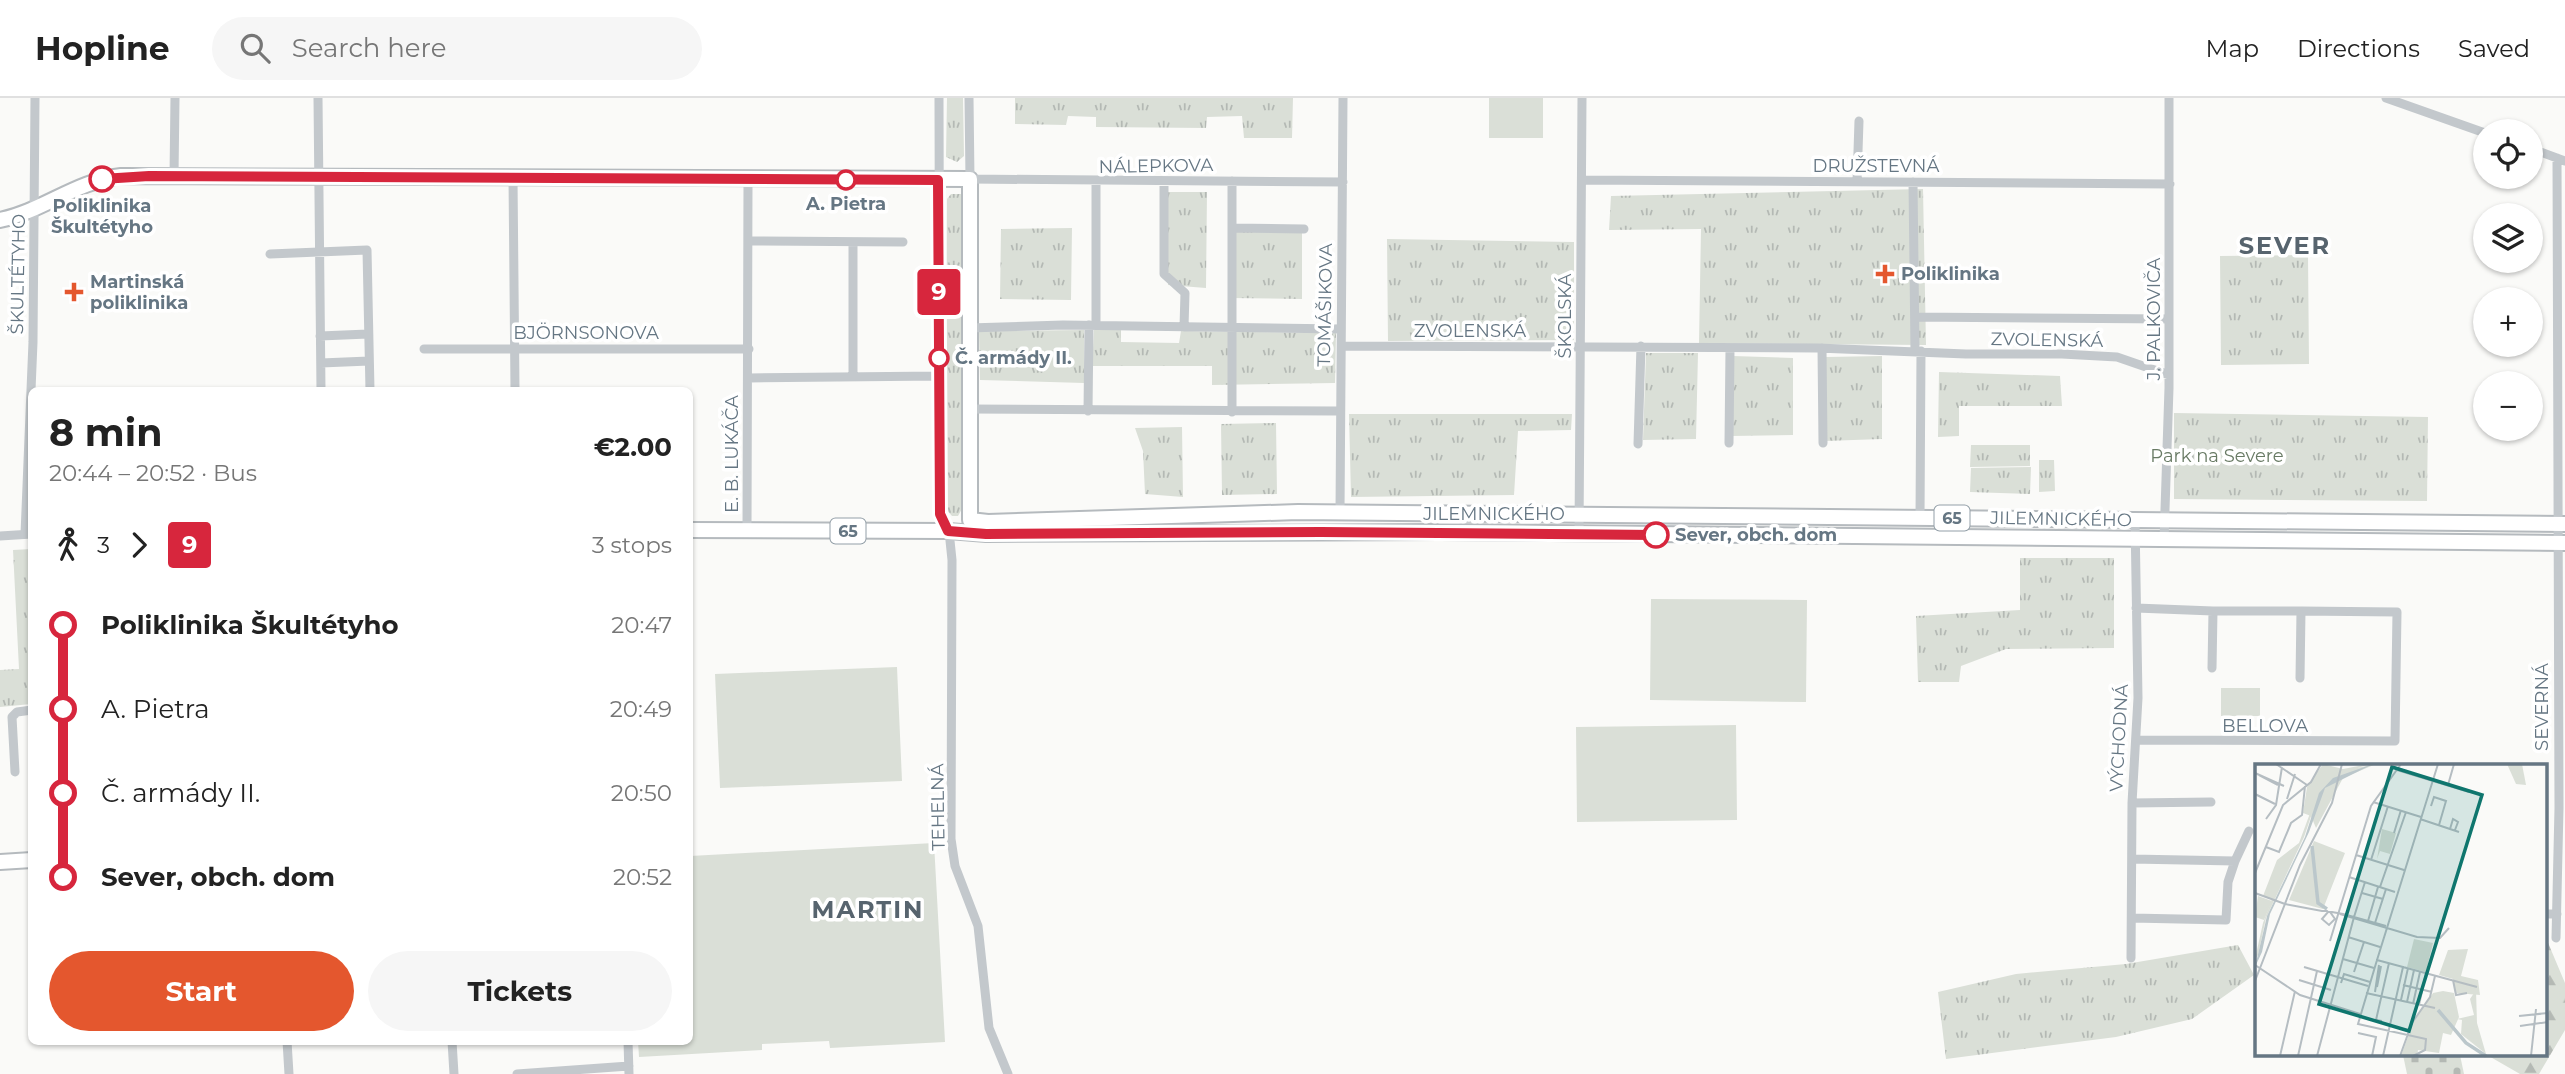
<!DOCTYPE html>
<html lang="en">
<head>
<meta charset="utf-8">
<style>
	:root { --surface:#fff; --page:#f6f6f6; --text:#222; --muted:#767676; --line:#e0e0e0; --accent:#e4572e }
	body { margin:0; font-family:Montserrat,sans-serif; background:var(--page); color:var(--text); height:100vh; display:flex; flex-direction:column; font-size:26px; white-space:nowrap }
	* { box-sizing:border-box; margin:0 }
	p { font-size:23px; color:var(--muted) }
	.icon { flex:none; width:38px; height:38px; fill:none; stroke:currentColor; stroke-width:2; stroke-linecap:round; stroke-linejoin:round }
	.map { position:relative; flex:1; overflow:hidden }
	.drawer { position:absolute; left:28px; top:289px; width:665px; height:658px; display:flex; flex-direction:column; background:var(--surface); border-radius:10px; box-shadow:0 2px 5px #0004 }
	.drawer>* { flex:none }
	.badge { padding:0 14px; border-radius:5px; font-size:24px; line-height:46px }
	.tools { position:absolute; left:2473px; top:21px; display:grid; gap:14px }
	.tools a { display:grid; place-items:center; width:70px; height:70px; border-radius:50%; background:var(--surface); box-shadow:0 2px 5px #0004; font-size:35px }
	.map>.badge { position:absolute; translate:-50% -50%; box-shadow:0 0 0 4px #fff }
	.legs { display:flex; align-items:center; gap:10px; height:77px; padding:0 21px; font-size:23px }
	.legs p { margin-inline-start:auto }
	.headline { display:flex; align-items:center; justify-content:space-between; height:119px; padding:0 21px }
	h1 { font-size:38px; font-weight:700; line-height:52px }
	.button { display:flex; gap:14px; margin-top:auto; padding:14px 21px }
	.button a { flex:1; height:80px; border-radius:42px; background:var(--accent); color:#fff; font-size:28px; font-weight:700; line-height:80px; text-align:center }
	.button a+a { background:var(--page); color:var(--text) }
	ul { padding:0 21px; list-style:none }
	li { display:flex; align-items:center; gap:24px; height:84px; font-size:26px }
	li i { display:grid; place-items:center; width:10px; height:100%; margin:0 9px; background:currentColor }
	li i::after { content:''; width:18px; height:18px; margin:-9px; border:5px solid; border-radius:50%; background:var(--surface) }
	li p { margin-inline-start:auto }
	li:first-child i { background:linear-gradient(#0000 50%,currentColor 0) }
	li:last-child i { background:linear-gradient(currentColor 50%,#0000 0) }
	header { display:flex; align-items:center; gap:42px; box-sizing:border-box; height:98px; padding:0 35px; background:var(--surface); border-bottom:2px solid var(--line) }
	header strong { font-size:33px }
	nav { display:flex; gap:38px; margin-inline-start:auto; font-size:24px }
	.search { width:490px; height:63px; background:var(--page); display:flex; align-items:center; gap:18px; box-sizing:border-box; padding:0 24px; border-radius:38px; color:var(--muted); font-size:26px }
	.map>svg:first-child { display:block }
	.forest { fill:url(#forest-firs) }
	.cemetery { fill:url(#cemetery-stones) }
	.park { fill:url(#park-tufts) }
	.pitch { fill:#dadfd7 }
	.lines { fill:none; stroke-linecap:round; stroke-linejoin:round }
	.primary-casing { stroke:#b5babe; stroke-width:18 }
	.minor { stroke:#c3c8cc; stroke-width:9 }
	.primary { stroke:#fff; stroke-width:14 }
	.line-1-casing { stroke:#fff; stroke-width:16 }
	.line-1 { stroke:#d7263d; stroke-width:10 }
	.stop-1-dot { fill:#fff; stroke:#d7263d; stroke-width:3.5 }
	.poi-dot { fill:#e4572e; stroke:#fff; stroke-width:2.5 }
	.labels { text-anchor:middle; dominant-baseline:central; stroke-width:7; stroke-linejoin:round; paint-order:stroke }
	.shield { fill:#fff; stroke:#939fa8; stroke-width:2 }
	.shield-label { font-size:16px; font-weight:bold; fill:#657683 }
	.street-label { font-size:18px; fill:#657683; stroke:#fff }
	.stop-label { font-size:18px; font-weight:bold; fill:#657683; stroke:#fff }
	.poi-label { font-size:18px; font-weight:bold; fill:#657683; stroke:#fff; text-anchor:start }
	.park-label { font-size:18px; fill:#687a64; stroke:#fff }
	.district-label { font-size:24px; font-weight:bold; letter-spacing:2px; fill:#57646e; stroke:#fff }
	.inset-river { fill:none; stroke:#bbc7cb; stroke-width:3.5 }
	.inset-road { fill:none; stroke:#b5bdc2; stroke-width:2 }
	.view { fill:#0f766e; fill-opacity:0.15; stroke:#0f766e; stroke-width:3.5 }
	.inset-edge { fill:none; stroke:#657683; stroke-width:3.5 }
</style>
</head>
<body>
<header>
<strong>Hopline</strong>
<div class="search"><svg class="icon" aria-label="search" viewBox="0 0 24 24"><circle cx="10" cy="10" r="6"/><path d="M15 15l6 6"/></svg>Search here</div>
<nav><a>Map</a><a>Directions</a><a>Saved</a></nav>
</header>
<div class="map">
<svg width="2565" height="976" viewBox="0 0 2565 976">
	<defs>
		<pattern id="forest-firs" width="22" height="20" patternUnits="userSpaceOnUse" patternTransform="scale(1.75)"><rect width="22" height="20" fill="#dadfd7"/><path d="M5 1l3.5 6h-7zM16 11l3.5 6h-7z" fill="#b4b9b4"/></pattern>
		<pattern id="cemetery-stones" width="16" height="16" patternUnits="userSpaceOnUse" patternTransform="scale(1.75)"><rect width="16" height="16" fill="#dadfd7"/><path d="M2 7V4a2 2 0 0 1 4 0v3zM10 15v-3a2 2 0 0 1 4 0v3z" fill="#b4b9b4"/></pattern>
		<pattern id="park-tufts" width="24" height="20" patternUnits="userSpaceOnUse" patternTransform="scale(1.75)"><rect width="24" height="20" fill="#dadfd7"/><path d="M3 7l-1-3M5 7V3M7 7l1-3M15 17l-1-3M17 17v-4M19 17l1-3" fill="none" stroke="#b4b9b4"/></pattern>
	</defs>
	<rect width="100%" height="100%" fill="#fafaf8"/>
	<path class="forest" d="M2546 840 2565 885V932L2539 976H2520L2487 957H2546Z"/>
	<path class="cemetery" d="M2403 957H2460L2464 976H2407Z"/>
	<path class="park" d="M947 0H963L964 58 957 64 946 59Z
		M1015 0H1293L1292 40H1244L1242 18 1207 19 1206 30 1096 29V19L1068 18 1066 27 1015 26Z
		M1923 91 1926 247 1699 245 1701 131 1609 132 1611 98Z
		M1168 94H1207L1206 190 1168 187Z
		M951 96H961L964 103 963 409 958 418H952L945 410 947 101Z
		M1233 129 1302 132V201L1230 200Z
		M1072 130 1071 202 1000 201 1001 131Z
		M1387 141 1574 144V242L1388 243Z
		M2308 157 2309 266 2221 267 2220 158Z
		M1121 231V244L1179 245 1181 233 1336 235 1335 285 1212 287V268H1092L1094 232Z
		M1084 232V285L980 282 979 233Z
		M1646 255H1698L1696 341 1643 342Z
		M1733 258 1793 260V337L1731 338Z
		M1882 258V341L1825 343 1826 259Z
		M1939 274 2060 278 2062 308H1959V338L1938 339Z
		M2174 315 2428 319 2427 403 2174 401Z
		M1349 316H1572L1571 332 1518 333 1514 397 1351 399Z
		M1276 325 1277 396 1222 397 1221 326Z
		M1182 329 1183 399 1145 396 1143 353 1135 330Z
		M1971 347H2030V368L1970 369Z
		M2039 362H2054L2055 393 2039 394Z
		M2031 369 2030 396 1970 394 1971 370Z
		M31 451V606L0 609V572L19 571 13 452Z
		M2020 460H2114V550L2006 551 1961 568 1959 584H1918L1916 518 2020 512Z
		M2238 847 2254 877 2192 921 2116 939 1946 961 1938 894 2016 876 2126 866Z"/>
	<path class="pitch" d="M1489 0H1543V40H1489Z
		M1651 501 1807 502 1806 604 1650 602Z
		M897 569 902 683 720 690 715 576Z
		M2221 590H2260V618H2221Z
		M1736 627 1737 722 1577 724 1576 629Z
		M934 745 945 944 830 950 829 943 762 946V952L639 959 638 943H690V758Z"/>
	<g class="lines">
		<defs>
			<path id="primary" d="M0 122C43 113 76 83 121 78L970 81V422
				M970 422 988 424 1298 414 2565 426
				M690 432 949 433 986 436 1440 434 2565 445
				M0 764 32 762"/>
		</defs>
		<use href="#primary" class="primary-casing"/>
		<path class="minor" d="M318 0 321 292
			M939 0 940 416 949 433 952 462 951 741 955 768 978 828 989 930 1008 976
			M969 0 970 81 1343 84
			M2386 0 2485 35
			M2530 50 2565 63
			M174 78 175 0
			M513 80 515 292
			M1582 82 2170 86
			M1164 83V176L1185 195 1184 229
			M1857 84 1859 23
			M1913 84 1915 253
			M1233 130 1304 131
			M748 143 903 144
			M270 156 367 152 370 292
			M1915 219 2169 221
			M1096 227V84
			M969 230 1063 227 1341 231
			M320 238 368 236
			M1342 248 1818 250 1966 256H2062L2117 259 2169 277
			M1822 250 1823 345
			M424 251H749
			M321 265 369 263
			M853 278V144
			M749 280 939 278
			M969 311 1339 313
			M1088 313 1089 227
			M1232 314V83
			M1729 345 1730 251
			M1638 346 1641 248
			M1340 414 1343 0
			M1920 420 1921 253
			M747 433 748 82
			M25 436 33 244 35 0
			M1579 436 1582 0
			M0 438 32 436
			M2164 442 2169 290V0
			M2136 510 2213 513 2212 570
			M2213 513H2301L2300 580
			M2136 642 2395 643 2397 514 2301 513
			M15 674 12 619 17 614 32 612
			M2132 705 2211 704
			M2235 763 2249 733
			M2546 816H2557
			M2132 820 2226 822 2228 784 2235 763 2132 761
			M2556 840 2559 710 2557 60
			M2131 860 2132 705 2138 600 2135 422
			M287 943 289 976
			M452 943 454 976
			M628 943 629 976
			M517 976 629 968"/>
		<use href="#primary" class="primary"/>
	</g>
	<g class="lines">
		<defs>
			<path id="line-1" d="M102 81 149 78 938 82 940 416 948 433 986 436 1321 434 1656 437"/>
		</defs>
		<use href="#line-1" class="line-1-casing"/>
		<use href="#line-1" class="line-1"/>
	</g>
	<g class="stop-1-dot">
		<circle cx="102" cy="81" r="12"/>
		<circle cx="846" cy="82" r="9"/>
		<circle cx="939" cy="260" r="9"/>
		<circle cx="1656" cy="437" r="12"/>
	</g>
	<g class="poi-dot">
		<path d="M1881.5 165.5h7v7h7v7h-7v7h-7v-7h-7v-7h7z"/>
		<path d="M70.5 183.5h7v7h7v7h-7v7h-7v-7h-7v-7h7z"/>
	</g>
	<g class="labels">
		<g class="shield">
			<rect x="1934.5" y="407.5" width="35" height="25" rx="5"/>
			<rect x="830.5" y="420.5" width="35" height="25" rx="5"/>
		</g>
		<g class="shield-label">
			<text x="1952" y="420">65</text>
			<text x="848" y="433">65</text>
		</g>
		<g class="street-label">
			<text transform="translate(1156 68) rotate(-1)">NÁLEPKOVA</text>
			<text x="1876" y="68">DRUŽSTEVNÁ</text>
			<text transform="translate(18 176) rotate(-89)">ŠKULTÉTYHO</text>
			<text transform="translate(1325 207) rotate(-89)">TOMÁŠIKOVA</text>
			<text transform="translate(1565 218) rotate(-90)">ŠKOLSKÁ</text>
			<text transform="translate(2154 221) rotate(-90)">J. PALKOVIČA</text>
			<text x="1470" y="233">ZVOLENSKÁ</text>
			<text x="586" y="235">BJÖRNSONOVA</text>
			<text transform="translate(2047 242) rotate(1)">ZVOLENSKÁ</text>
			<text transform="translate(732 356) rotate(-90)">E. B. LUKÁČA</text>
			<text x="1494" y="416">JILEMNICKÉHO</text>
			<text transform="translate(2061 421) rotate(1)">JILEMNICKÉHO</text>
			<text transform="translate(2542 609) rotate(-90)">SEVERNÁ</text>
			<text x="2265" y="628">BELLOVA</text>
			<text transform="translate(2119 640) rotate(-87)">VÝCHODNÁ</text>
			<text transform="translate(938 709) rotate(-91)">TEHELNÁ</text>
		</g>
		<g class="stop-label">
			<text x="846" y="106">A. Pietra</text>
			<text x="102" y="108">Poliklinika<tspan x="102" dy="21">Škultétyho</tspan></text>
			<text x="955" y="260" text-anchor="start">Č. armády II.</text>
			<text x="1675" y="437" text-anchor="start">Sever, obch. dom</text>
		</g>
		<g class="poi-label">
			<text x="1901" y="176">Poliklinika</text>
			<text x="90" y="184">Martinská<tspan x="90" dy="21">poliklinika</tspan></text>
		</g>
		<g class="park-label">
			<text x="2217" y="358">Park na Severe</text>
		</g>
		<g class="district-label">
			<text x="2285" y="147">SEVER</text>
			<text x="868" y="811">MARTIN</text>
		</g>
	</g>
	<g transform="translate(2255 666)">
		<rect width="292" height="292" fill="#fafaf8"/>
		<path d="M59 77 90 89 68 145 34 136ZM3 132 17 137 9 156 0 153ZM221 226 222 259 231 290 206 270 207 256 202 255 219 251 215 235Z" fill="#dadfd7"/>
		<path d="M68 0 92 6 121 0 88 14 61 64 56 52 48 49 52 23Z" fill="#dadfd7"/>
		<path d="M252 0H267L271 21 261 20Z" fill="#dadfd7"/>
		<path d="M114 0 81 12 64 29 49 73 11 154 3 191 0 195 8 159 17 135 8 132 22 96 44 79 61 33 67 21 88 5ZM127 65 141 69 135 90 125 87 122 95ZM213 185 206 212 223 216 225 231 201 229 198 215 184 211 193 186ZM188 227 199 229 204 253 196 271 188 269 184 289 163 286 162 292H146L158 259 178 229Z" fill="#dadfd7"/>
		<path d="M159 175 178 179 171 208 152 203Z" fill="#dadfd7"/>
		<path d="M118 0 70 24 54 68 15 150 7 188 0 203 12 152 50 73 64 29 78 14Z" fill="#bbc7cb"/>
		<path class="inset-river" d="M57 82 63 139 72 145M183 246 211 279 231 292"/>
		<path class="inset-road" d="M21 0 52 21M142 6 214 28M0 9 29 22M4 11 23 21M193 21 199 0M0 30 20 40M32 35 40 10M118 38 166 53M176 42 179 33 191 37 184 61M11 55 21 41 27 3M165 55 204 68M195 65 198 55 203 58 200 66M139 69 146 46M11 83 24 88 36 59 47 51 50 22M101 91 149 106M116 96 133 42M0 109 28 41 56 18 66 0M94 113 140 128M125 123 151 48M0 129 30 140 67 147H72L73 148H75L80 155 74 161 67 155 73 148H77L88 150 99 153 110 118M107 129 128 135M85 150 162 173 185 174 194 164M113 157 123 123M120 159 131 125M93 173 125 183M75 177 116 42 146 0M88 195 119 204M122 196 103 260 171 275 170 286 158 292M0 201 45 231 105 250M49 203 113 222M148 203 222 223M99 208 109 178M44 216 76 226M198 216 201 231 212 229M0 217 45 101 77 39 87 0M86 219 89 210 115 218M148 221 177 228M122 223 126 202M120 228 124 201M111 229 180 244M146 236 153 204M152 238 159 206M158 240 165 208M164 241 171 209M264 252 293 249M127 257 121 256 134 199M265 262 293 258M103 269 121 273 117 292M25 292 40 227M43 292 62 207M62 292 99 153 131 162M128 292 148 203 122 196 183 0M145 292 157 259 175 233 180 212M276 292 281 245"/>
		<path class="view" d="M137 3 227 31 154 267 64 240Z"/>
		<rect width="292" height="292" class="inset-edge"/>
	</g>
</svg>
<div class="tools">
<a><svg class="icon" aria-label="locate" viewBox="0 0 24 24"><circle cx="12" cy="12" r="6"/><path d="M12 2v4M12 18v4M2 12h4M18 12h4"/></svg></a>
<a><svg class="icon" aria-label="layers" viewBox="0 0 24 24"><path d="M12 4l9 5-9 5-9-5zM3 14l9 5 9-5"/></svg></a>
<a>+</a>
<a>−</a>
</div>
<b class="badge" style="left:939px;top:194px;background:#d7263d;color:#fff">9</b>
<section class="drawer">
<div class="headline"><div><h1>8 min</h1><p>20:44 – 20:52 · Bus</p></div><b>€2.00</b></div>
<div class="legs"><svg class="icon" aria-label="walk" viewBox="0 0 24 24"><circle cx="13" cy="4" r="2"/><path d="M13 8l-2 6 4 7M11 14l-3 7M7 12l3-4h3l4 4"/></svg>3<svg class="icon" aria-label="forward" viewBox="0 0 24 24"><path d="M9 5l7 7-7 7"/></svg><b class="badge" style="background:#d7263d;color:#fff">9</b><p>3 stops</p></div>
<ul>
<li><i style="color:#d7263d"></i><b>Poliklinika Škultétyho</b><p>20:47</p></li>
<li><i style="color:#d7263d"></i><span>A. Pietra</span><p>20:49</p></li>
<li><i style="color:#d7263d"></i><span>Č. armády II.</span><p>20:50</p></li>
<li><i style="color:#d7263d"></i><b>Sever, obch. dom</b><p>20:52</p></li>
</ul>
<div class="button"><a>Start</a><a>Tickets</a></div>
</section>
</div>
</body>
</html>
